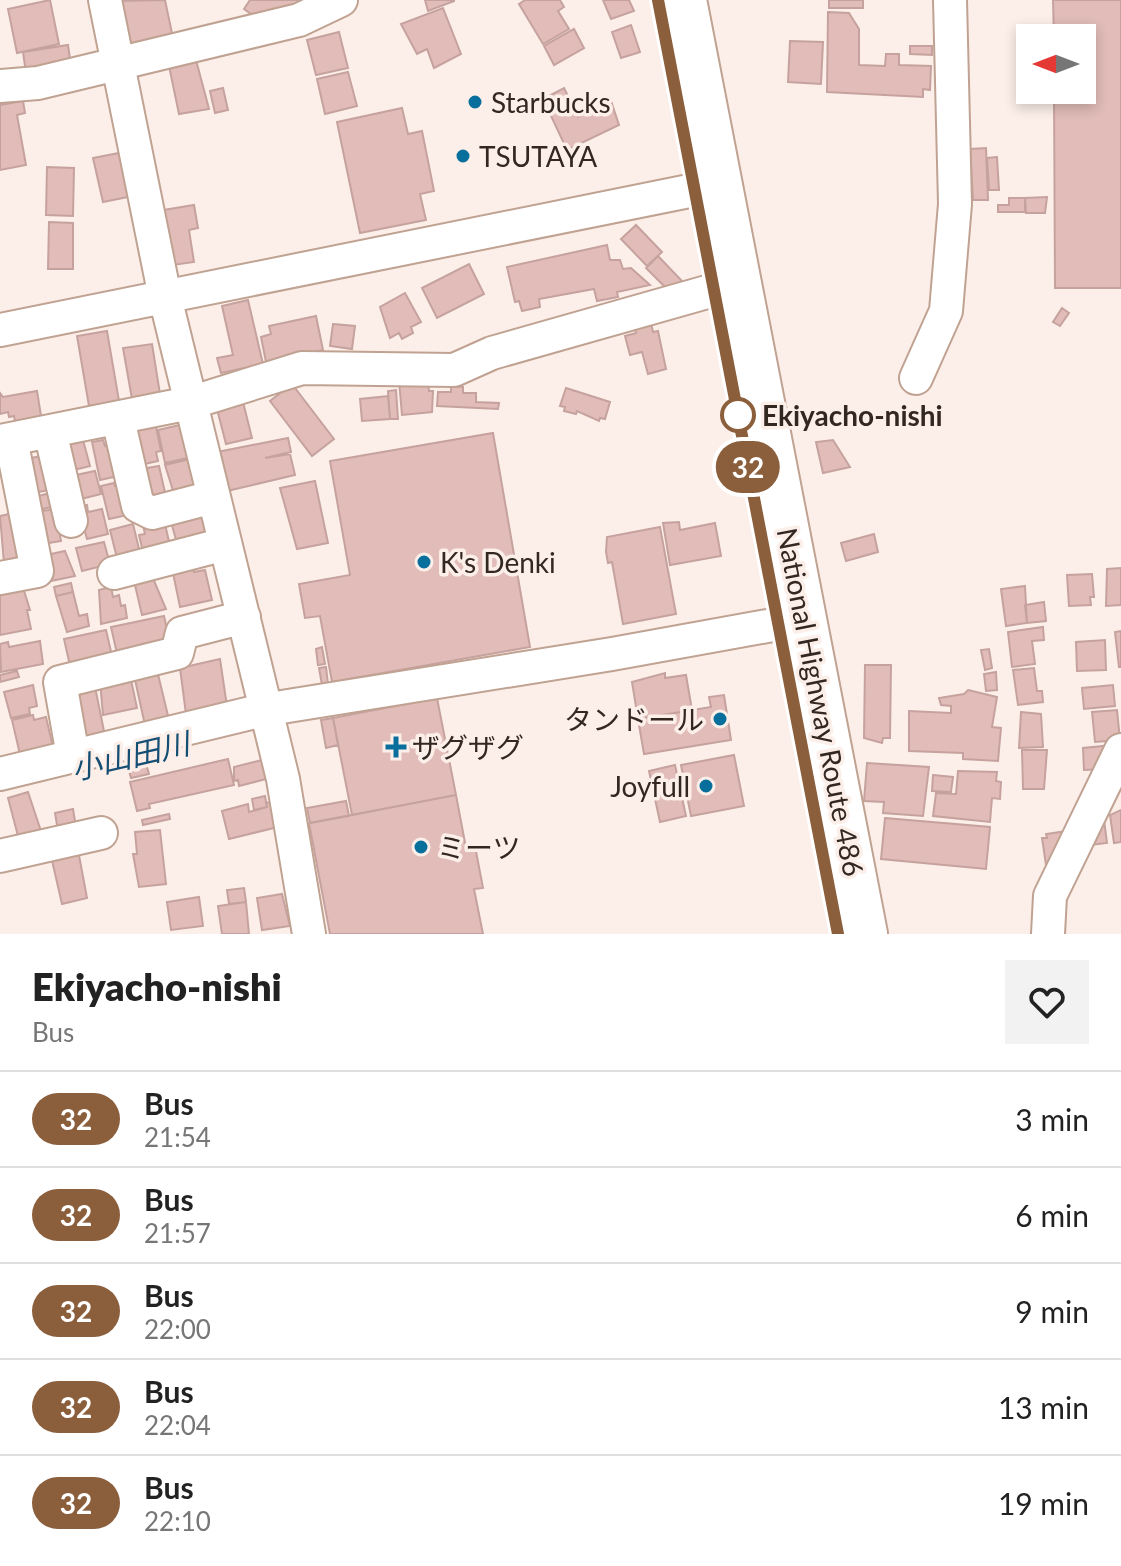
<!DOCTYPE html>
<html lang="en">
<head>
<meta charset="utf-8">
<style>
	:root { --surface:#fff; --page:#f2f2f2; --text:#222; --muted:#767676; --line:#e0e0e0 }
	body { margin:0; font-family:Lato,"Noto Sans JP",sans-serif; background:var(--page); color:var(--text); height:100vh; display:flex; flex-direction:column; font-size:30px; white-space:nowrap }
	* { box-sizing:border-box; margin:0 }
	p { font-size:26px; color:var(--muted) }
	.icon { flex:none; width:44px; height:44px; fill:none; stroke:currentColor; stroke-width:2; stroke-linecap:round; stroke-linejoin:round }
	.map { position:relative; height:934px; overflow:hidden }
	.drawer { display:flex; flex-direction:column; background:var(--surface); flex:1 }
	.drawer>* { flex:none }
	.badge { padding:0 16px; border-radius:26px; font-size:28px; line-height:52px }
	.needle { width:52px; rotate:270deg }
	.fabs { position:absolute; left:1016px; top:24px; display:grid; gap:16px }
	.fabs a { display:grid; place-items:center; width:80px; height:80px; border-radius:0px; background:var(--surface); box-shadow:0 4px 12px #0003; font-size:40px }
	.map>.badge { position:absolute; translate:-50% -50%; box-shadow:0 0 0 4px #fff }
	.round { display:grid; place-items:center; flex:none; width:84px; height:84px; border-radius:0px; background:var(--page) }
	.overview { display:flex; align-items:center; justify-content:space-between; height:136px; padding:0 32px }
	h1 { font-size:38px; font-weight:800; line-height:60px }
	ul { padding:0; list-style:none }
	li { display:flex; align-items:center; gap:24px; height:96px; padding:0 32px; border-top:2px solid var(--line) }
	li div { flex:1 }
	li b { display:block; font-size:30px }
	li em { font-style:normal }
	li .badge { min-width:88px; font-weight:700; text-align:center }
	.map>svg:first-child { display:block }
	.building { fill:#e1bcb8; stroke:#c6a29e; stroke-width:2 }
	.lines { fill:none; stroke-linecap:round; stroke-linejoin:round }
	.minor-casing { stroke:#c0a292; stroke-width:36 }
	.highway-casing { stroke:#c0a292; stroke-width:48 }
	.minor { stroke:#fff; stroke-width:32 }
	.highway { stroke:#fff; stroke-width:44 }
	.line-casing { stroke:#fff; stroke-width:18 }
	.line { stroke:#8b5e3c; stroke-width:12 }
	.poi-dot { fill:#086f9c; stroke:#fcefe9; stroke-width:3 }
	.stop-dot { fill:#fff; stroke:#8b5e3c; stroke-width:4 }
	.labels { text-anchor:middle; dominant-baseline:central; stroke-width:7; stroke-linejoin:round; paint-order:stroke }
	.poi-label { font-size:28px; fill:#332721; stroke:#fcefe9; text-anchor:start }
	.stop-label { font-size:28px; font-weight:bold; fill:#332721; stroke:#fcefe9; text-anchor:start }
	.street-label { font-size:28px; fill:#332721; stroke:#fcefe9 }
	.water-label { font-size:30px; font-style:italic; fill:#154e73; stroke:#fcefe9 }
</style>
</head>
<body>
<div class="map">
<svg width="1121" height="934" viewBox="0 0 1121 934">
	<rect width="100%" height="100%" fill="#fcefe9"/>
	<path class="building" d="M50 0 59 44 17 53 8 9Z
		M165 0 173 38 126 48 116 1Z
		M250 0H300L297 6 258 19 244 9Z
		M425 0H454V1L428 11Z
		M525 0H560L564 7 558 11 569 29 543 44 519 4Z
		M603 0H629L634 11 611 19Z
		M829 0H863V8H829Z
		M1053 0H1121V288H1055L1054 90H1082V38H1054Z
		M443 8 461 54 434 68 427 49 417 54 401 24Z
		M828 12 849 13 859 29V65L885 66 886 54H899V65L931 66 930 90 923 89V97L827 92Z
		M631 25 640 52 621 58 612 32Z
		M574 29 584 48 554 65 544 46Z
		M339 32 348 68 316 75 307 40Z
		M790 41 823 42 821 84 788 82Z
		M68 45 71 66 26 73 23 52Z
		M910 46H932V55L910 54Z
		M196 60 209 109 179 114 169 66Z
		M348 72 357 106 325 114 317 79Z
		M223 88 228 110 215 113 210 91Z
		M564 88 578 117 611 101 619 125 567 150 543 99Z
		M23 101 25 113 17 115 26 165 0 170V105Z
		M402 108 408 134 422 131 434 191 420 194 426 220 360 233 337 122Z
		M986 148 988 200H973L970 149Z
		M124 152 133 196 103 202 93 158Z
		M997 157 999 190H989L987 158Z
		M47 167 74 168 73 216 46 215Z
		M1047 197 1045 213H1026L1025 198Z
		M1009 198H1025V212H998V205H1009Z
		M194 205 198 228 189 230 194 262 173 265 157 211Z
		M49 222 73 223V269H48Z
		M636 225 662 252 647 266 621 239Z
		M607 245 610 260H620L623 269 631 268 650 285 617 292 618 297 597 301 594 289 539 299 540 307 522 311 519 301 515 302 507 267Z
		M658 256 682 281 671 293 646 268Z
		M469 264 484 294 437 318 422 288Z
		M405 293 421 322 411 327 413 333 402 339 399 333 390 338 380 307Z
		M248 300 263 364 221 373 217 358 233 355 222 306Z
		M1062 308 1069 313 1060 326 1053 322Z
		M316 316 323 350 266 362 261 337 271 334 269 326Z
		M650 319 653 332 658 331 666 369 648 374 642 352 630 355 625 336 636 333 634 323Z
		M333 324 355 326 352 349 330 346Z
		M107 331 119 401 89 406 77 336Z
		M152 344 160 394 132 399 123 348Z
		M428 378 429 391H433L432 412 402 415 399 381Z
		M292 384 334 439 312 456 270 401Z
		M451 386 463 387V393H476V402L499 403 498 409 437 406 438 392H451Z
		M566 388 610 402 605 419 600 418 599 421 577 411 576 414 564 411 565 407 560 406Z
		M396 390 398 419H390L388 391Z
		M37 391 42 422 16 427 14 416 9 417 8 412 0 414V393L3 397Z
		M388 396 390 419 362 421 360 399Z
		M243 402 252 438 226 444 217 409Z
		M155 422 161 451 156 452 158 461 140 465 132 431Z
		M184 424 192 457 165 463 158 430Z
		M493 433 530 647 332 682 320 616 305 618 299 584 350 575 330 461Z
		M288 438 291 452 265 458 290 454 295 475 227 491 217 452Z
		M83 440 90 466 70 471 64 445Z
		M103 440 105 446 116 444 123 475 100 480 92 442Z
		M833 440 850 467 823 473 816 442Z
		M46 455 53 489 34 493 26 459Z
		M194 458 199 491 175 497 165 465Z
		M159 466 166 497 147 501 141 469Z
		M95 471 101 494 77 500 71 476Z
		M315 481 328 543 297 549 280 488Z
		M114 483 115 486 125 484 132 514 109 519 101 486Z
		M57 491 60 505 38 510 35 497Z
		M87 505 88 512 102 509 108 534 87 539 78 507Z
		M55 509 61 541 43 544 36 512Z
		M203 509 205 533 178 547 170 518Z
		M9 514 26 559 4 563 0 516Z
		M164 520 171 550 144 556 139 535 145 534 143 525Z
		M679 522 680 530 715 523 721 556 670 565 663 523Z
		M133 524 141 557 118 562 110 530Z
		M660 527 676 614 623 624 612 562 608 563 606 552 607 537Z
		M874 534 878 552 846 561 841 543Z
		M104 542 110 564 82 571 76 548Z
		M65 551 75 576 51 581 46 555Z
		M1121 568V605L1106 606 1107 569Z
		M193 569 194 572 205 570 212 600 180 607 173 573Z
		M1092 574 1094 597H1090L1091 605 1069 606 1067 575Z
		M152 576 166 609 142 615 134 581Z
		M21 581 30 610H27L31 629 0 635V586Z
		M71 583 73 592 56 596 54 587Z
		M1025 586 1027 623 1006 626 1001 589Z
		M111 587 113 597 119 595 121 606 125 605 127 618 101 624 99 590Z
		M73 592 79 616 87 614 89 626 67 632 56 596Z
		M1044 602 1046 621 1027 623 1025 605Z
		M164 616 171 647 118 658 111 627Z
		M1043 627 1044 640 1032 641 1035 664 1012 667 1008 632Z
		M106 630 113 660 71 670 64 639Z
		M1121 631V667H1119L1115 632Z
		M1105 640 1106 670 1077 671 1076 642Z
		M40 641 43 664 1 672 0 644 8 642 9 647Z
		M322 647 325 664 318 665 316 649Z
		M989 649 992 668 985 670 981 650Z
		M220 659 228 713 187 722 180 668Z
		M865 665H891L890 738H883L882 743 864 738Z
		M326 667 328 684 322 685 319 668Z
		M1034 668 1037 691H1042L1043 702 1018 705 1013 670Z
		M157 670 170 724 146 730 134 675Z
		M17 671 19 677 0 682V675Z
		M996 672 997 690 986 691 984 674Z
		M665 673V678L686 675 692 710 638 719 632 682Z
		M130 675 137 708 103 715 100 681Z
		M33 685 37 706 29 708 30 714 11 718 4 692Z
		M1113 685 1115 706 1084 709 1082 688Z
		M95 687 105 736 83 737 74 691Z
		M968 690 997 697 992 727 1001 728 998 761 963 759V753L909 751V711L951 713V706L941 705 939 698 964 694Z
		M724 695 731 740 644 754 638 719 711 707 709 697Z
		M437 698 456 795 352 815 333 718Z
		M1117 710 1120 740 1095 742 1092 712Z
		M1021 712 1041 714 1043 747 1019 748Z
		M33 715 34 720 46 717 53 747 21 759 12 720Z
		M333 718 338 745 326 748 321 720Z
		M1114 745 1106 769 1084 770 1083 748Z
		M1022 750H1047L1044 789H1023Z
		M734 755 744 806 691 816 681 765Z
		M228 759 234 785 149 804 150 808 137 811 130 782Z
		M145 760 149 774 131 778 127 764Z
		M262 760 266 779 239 786 238 780 234 781V767Z
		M867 763 929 767 923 816 883 813 884 802 864 801Z
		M675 765 686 816 660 822 649 771Z
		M958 771 997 772 996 781 1001 782 1000 799 992 798 990 822 933 816 936 793 956 794Z
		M933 775 953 777 951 792 932 791Z
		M28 792 42 834 18 836 8 798Z
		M456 795 466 848 475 846 483 888 474 889 483 934H330L309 823Z
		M265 796 267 807 254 810 252 799Z
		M276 801 282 826 229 839 222 811 248 804 249 812 267 807 266 803Z
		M346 801 349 816 310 823 307 808Z
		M73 809 76 827 58 831 55 813Z
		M1121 810V842L1114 843 1110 815Z
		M169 814 170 819 143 825 142 820Z
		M885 818 990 827 986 869 881 859Z
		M1104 820 1107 843 1083 846Z
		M160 830 166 884 139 887 133 854H137L135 832Z
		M1067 831 1072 861 1046 865 1042 838H1047L1046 834Z
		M78 850 87 898 62 904 51 856Z
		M244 888 246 902 229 904 227 890Z
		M282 894 290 926 262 930 257 898Z
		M199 897 203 926 171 930 167 902Z
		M246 902 249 934H222L218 906Z"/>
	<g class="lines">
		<defs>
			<path id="minor" d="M105 0 165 297 283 779 309 934
				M0 86 38 83 299 20 341 0
				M0 330 719 185
				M916 378 946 311 955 204 950 0
				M118 419 138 506 152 513 213 497
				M50 431 71 521
				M0 441 190 403 302 368 454 370 492 353 714 290
				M114 573 225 544
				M0 578 37 571 11 439
				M73 756 60 682 177 653 182 633 244 617
				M0 774 263 710 612 654 806 619
				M0 856 101 833
				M1048 934 1050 896 1121 750"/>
			<path id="highway" d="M684 0 865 934"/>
		</defs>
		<use href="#minor" class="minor-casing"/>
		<use href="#highway" class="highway-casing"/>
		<use href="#minor" class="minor"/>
		<use href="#highway" class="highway"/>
	</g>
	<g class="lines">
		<defs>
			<path id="line" d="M658 0 838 934"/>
		</defs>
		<use href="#line" class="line-casing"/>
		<use href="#line" class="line"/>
	</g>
	<g class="poi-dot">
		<circle cx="475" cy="102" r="8"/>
		<circle cx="463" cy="156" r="8"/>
		<circle cx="424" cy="562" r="8"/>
		<circle cx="720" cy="719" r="8"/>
		<path d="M392 735h8v8h8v8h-8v8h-8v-8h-8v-8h8z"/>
		<circle cx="706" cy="786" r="8"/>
		<circle cx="421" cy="847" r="8"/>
	</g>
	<circle class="stop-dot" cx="738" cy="415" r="16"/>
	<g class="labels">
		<g class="poi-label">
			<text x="491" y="102">Starbucks</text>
			<text x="479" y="156">TSUTAYA</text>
			<text x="440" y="562">K's Denki</text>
			<text x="704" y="719" text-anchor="end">タンドール</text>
			<text x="412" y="747">ザグザグ</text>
			<text x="690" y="786" text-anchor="end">Joyfull</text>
			<text x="437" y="847">ミーツ</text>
		</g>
		<g class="stop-label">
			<text x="762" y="415">Ekiyacho-nishi</text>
		</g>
		<g class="street-label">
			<text transform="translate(821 702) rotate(79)">National Highway Route 486</text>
		</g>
		<g class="water-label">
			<text transform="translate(130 755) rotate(-13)">小山田川</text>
		</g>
	</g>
</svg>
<div class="fabs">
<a><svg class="needle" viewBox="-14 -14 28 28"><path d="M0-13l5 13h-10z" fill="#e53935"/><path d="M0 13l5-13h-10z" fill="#767676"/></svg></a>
</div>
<b class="badge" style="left:748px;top:467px;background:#8b5e3c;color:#fff">32</b>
</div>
<section class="drawer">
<div class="overview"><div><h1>Ekiyacho-nishi</h1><p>Bus</p></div><a class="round"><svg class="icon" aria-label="heart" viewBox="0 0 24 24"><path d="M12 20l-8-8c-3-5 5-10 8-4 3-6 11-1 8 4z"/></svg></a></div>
<ul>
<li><span class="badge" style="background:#8b5e3c;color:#fff">32</span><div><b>Bus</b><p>21:54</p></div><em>3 min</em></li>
<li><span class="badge" style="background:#8b5e3c;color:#fff">32</span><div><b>Bus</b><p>21:57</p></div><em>6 min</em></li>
<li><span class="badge" style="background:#8b5e3c;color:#fff">32</span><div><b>Bus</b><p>22:00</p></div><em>9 min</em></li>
<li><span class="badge" style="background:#8b5e3c;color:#fff">32</span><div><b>Bus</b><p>22:04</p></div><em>13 min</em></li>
<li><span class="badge" style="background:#8b5e3c;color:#fff">32</span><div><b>Bus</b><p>22:10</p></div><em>19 min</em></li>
</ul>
</section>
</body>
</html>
